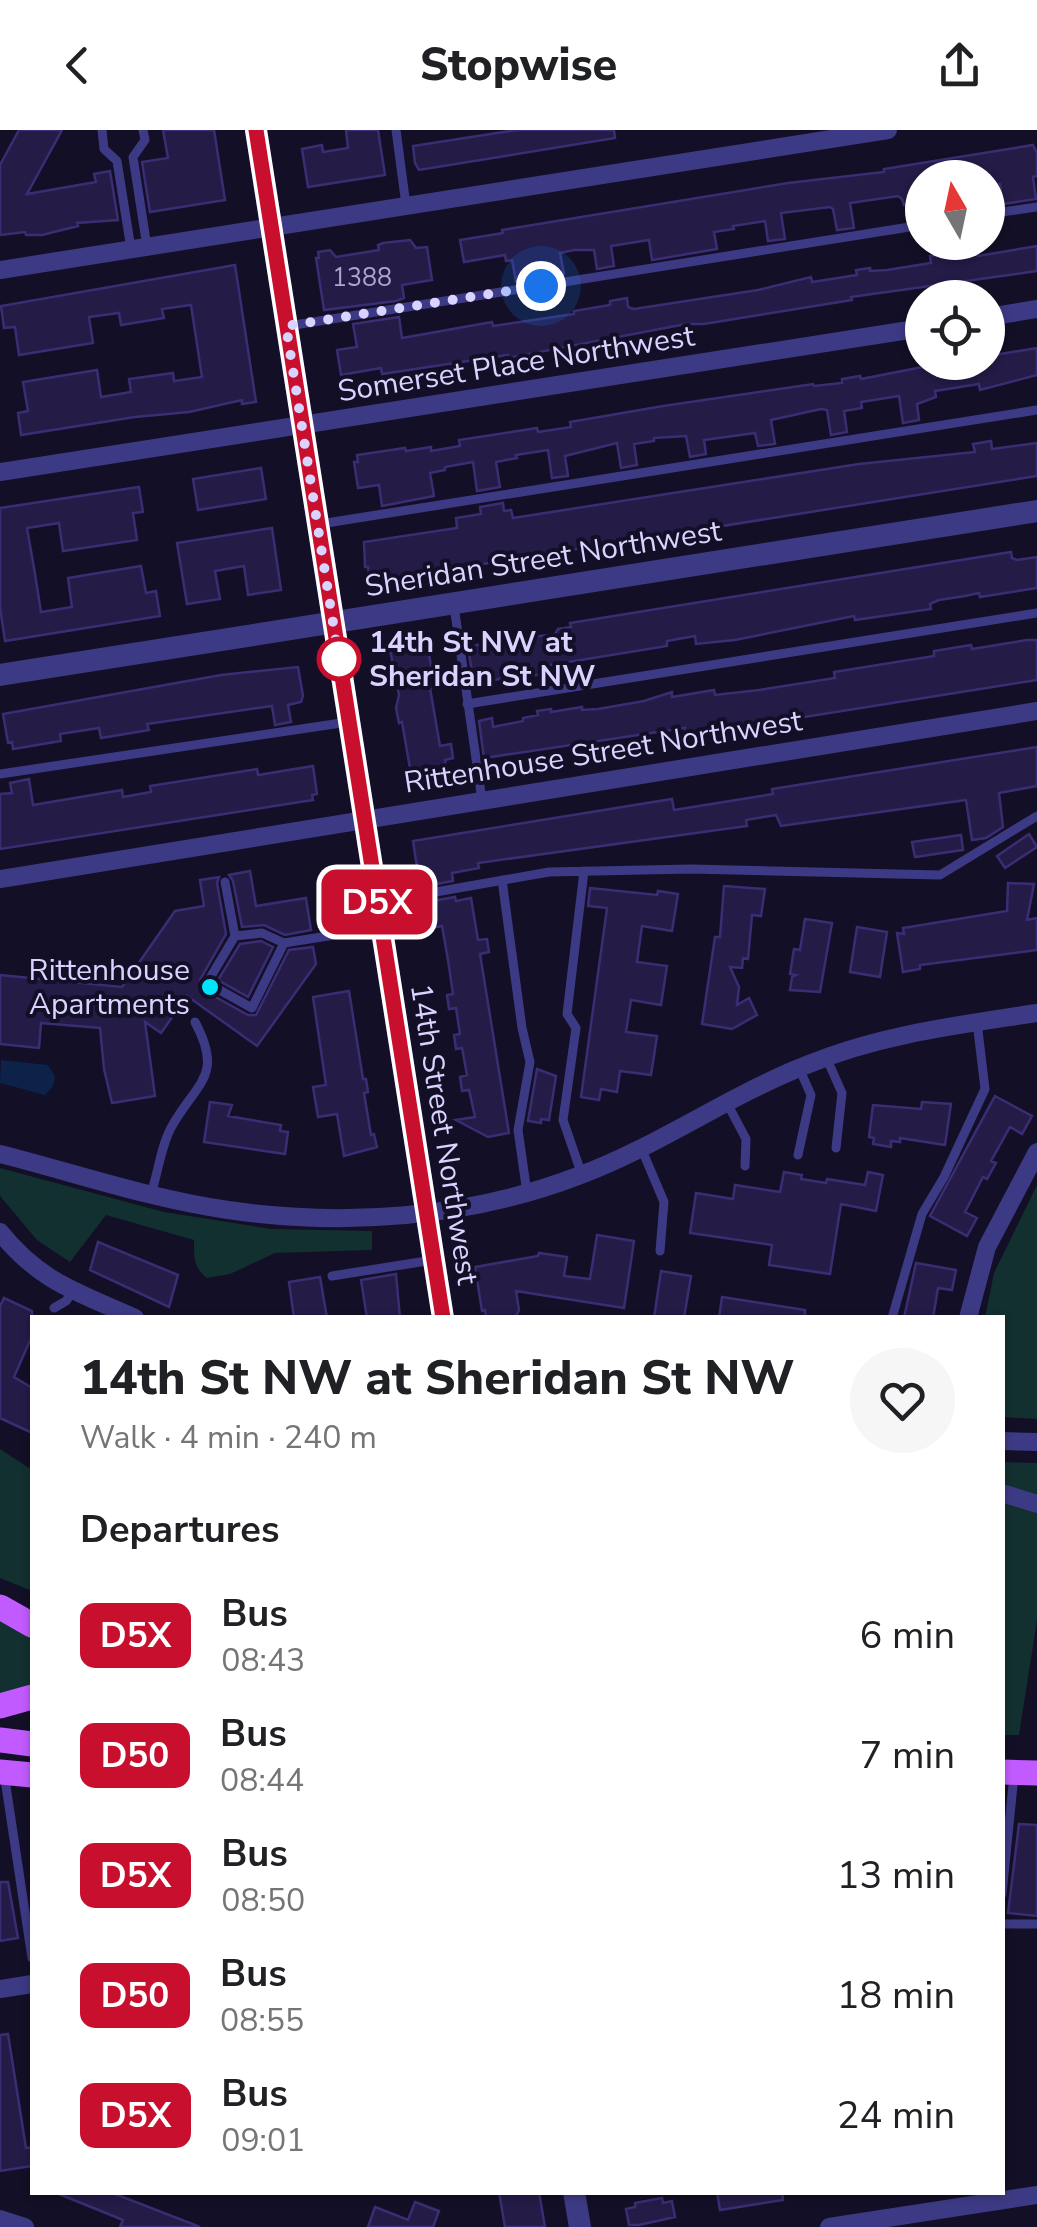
<!DOCTYPE html>
<html lang="en">
<head>
<meta charset="utf-8">
<style>
	:root { --surface:#fff; --page:#f6f6f6; --text:#202124; --muted:#757577 }
	body { margin:0; font-family:"Nunito Sans",sans-serif; background:var(--page); color:var(--text); height:100vh; display:flex; flex-direction:column; font-size:38px; white-space:nowrap }
	* { box-sizing:border-box; margin:0 }
	p { font-size:32px; color:var(--muted) }
	.icon { flex:none; width:55px; height:55px; fill:none; stroke:currentColor; stroke-width:2; stroke-linecap:round; stroke-linejoin:round }
	.map { position:relative; flex:1; overflow:hidden }
	.side { position:absolute; left:30px; top:1185px; width:975px; height:880px; display:flex; flex-direction:column; background:var(--surface); border-radius:0px; box-shadow:0 2px 8px #0004 }
	.side>* { flex:none }
	.badge { padding:0 20px; border-radius:15px; font-size:35px; line-height:65px }
	.needle { width:65px; rotate:351deg }
	.tools { position:absolute; left:905px; top:30px; display:grid; gap:20px }
	.tools a { display:grid; place-items:center; width:100px; height:100px; border-radius:50%; background:var(--surface); box-shadow:0 2px 8px #0004; font-size:50px }
	.you { position:absolute; width:50px; height:50px; margin:-25px; border:8px solid #fff; border-radius:50%; background:#1a73e8; box-shadow:0 0 0 15px #1a73e833 }
	.map>.badge { position:absolute; translate:-50% -50%; box-shadow:0 0 0 5px #fff }
	h2 { padding:0 50px; font-size:38px; line-height:90px }
	.round { display:grid; place-items:center; flex:none; width:105px; height:105px; border-radius:52px; background:var(--page) }
	.summary { display:flex; align-items:center; justify-content:space-between; height:170px; padding:0 50px }
	h1 { font-size:48px; font-weight:800; line-height:75px }
	ul { padding:0; list-style:none }
	li { display:flex; align-items:center; gap:30px; height:120px; padding:0 50px }
	li div { flex:1 }
	li b { display:block; font-size:38px }
	li em { font-style:normal }
	li .badge { min-width:110px; font-weight:700; text-align:center }
	header { display:flex; justify-content:space-between; align-items:center; height:130px; padding:0 50px; background:var(--surface); font-size:45px; font-weight:800 }
	.map>svg:first-child { display:block }
	.green { fill:#12302f }
	.water { fill:#0c2248 }
	.building { fill:#241b47; stroke:#3b2d73; stroke-width:2.5 }
	.lines { fill:none; stroke-linecap:round; stroke-linejoin:round }
	.service { stroke:#3d3a85; stroke-width:9 }
	.minor { stroke:#3d3a85; stroke-width:18 }
	.tertiary { stroke:#3d3a85; stroke-width:22 }
	.primary { stroke:#c25bff; stroke-width:25 }
	.line-casing { stroke:#fff; stroke-width:22 }
	.line { stroke:#c8102e; stroke-width:15 }
	.walk { stroke:#d9d4ff; stroke-width:10; stroke-dasharray:0 18 }
	.stop-dot { fill:#fff; stroke:#c8102e; stroke-width:5 }
	.poi-dot { fill:#00e5ff; stroke:#130f26; stroke-width:4 }
	.labels { text-anchor:middle; dominant-baseline:central; stroke-width:8; stroke-linejoin:round; paint-order:stroke }
	.number-label { font-size:25px; fill:#aca6d1 }
	.street-label { font-size:30px; fill:#d9d4ff; stroke:#130f26 }
	.stop-label { font-size:30px; font-weight:bold; fill:#d9d4ff; stroke:#130f26; text-anchor:start }
	.poi-label { font-size:30px; fill:#d9d4ff; stroke:#130f26; text-anchor:end }
</style>
</head>
<body>
<header><svg class="icon" aria-label="back" viewBox="0 0 24 24"><path d="M15 5l-7 7 7 7"/></svg>Stopwise<svg class="icon" aria-label="share" viewBox="0 0 24 24"><path d="M12 15V3M7 8l5-5 5 5M5 13v7h14v-7"/></svg></header>
<div class="map">
<svg width="1037" height="2097" viewBox="0 0 1037 2097">
	<rect width="100%" height="100%" fill="#130f26"/>
	<path class="green" d="M0 1038 164 1082 271 1099 372 1101V1120L275 1123 230 1144 207 1148C193 1138 194 1126 194 1110L106 1085 70 1132 37 1110 0 1066Z
		M1037 1055V1289L1003 1287 1002 1188 985 1187 994 1143Z
		M0 1319 32 1340V1461L0 1448Z
		M1003 1332 1037 1333V1490L1019 1605H1003Z
		M0 1467 32 1484V1575L0 1571Z"/>
	<path class="water" d="M1 930 48 935 55 947 53 956 45 965 0 953Z"/>
	<path class="building" d="M19 0H62L27 64 96 52 94 44 110 41 118 90 77 93 78 96 42 105H26L25 102 0 105V35Z
		M163 0H214L225 70 150 82 142 32 168 28Z
		M346 0H378L385 45 308 57 302 19 322 15 323 22 348 18Z
		M516 0H614L615 8 419 40 415 33 413 16Z
		M1033 15 1037 23V46L1033 47 1036 69 1003 74 1000 54 988 56V48H922V72L904 75 902 69 898 66 850 73 854 98 837 100 833 79 830 77 781 83 785 109 768 111 765 91 733 96 734 99 714 102 717 119 652 130 649 110 611 116 614 136 597 139 594 120H574L560 123 564 144 516 151 512 130 506 131 505 125 464 132 460 110 503 103 502 100 788 53 884 42V39Z
		M410 110 416 118 427 117 432 150 402 155 404 168 396 171 324 180 316 128H319L318 122 330 120 336 127 379 120 378 115 383 113Z
		M1037 116V141L851 167 852 170 704 194H686L508 228V225L382 244 381 238 341 245 337 220 357 217 353 194 399 187 402 208 492 192 493 196 574 184V181L610 175V171L627 168 628 177 634 179 758 160 811 147 812 152 857 145 856 140 870 138V141L887 140 931 133 930 126 973 119 978 126Z
		M235 135 256 272 242 274V270L189 282 135 287 21 305 18 283 28 281 23 252 97 240 101 267 131 262 129 249 173 243 174 251 202 247 191 175 162 179 164 188 121 195 119 183 89 187 93 213 19 225 15 197 4 198 1 176Z
		M1037 218V245L980 260 979 254 935 261 936 267 917 274 919 290 903 293 899 266 861 272 862 278 844 281 847 302 831 305 827 280 821 279 771 290 775 314 758 316 755 303 704 310 706 324 690 327 686 306 654 308V311L634 314 637 335 621 338 617 313 565 326 568 346 552 348 548 320 516 325 517 328 496 332 500 357 477 361 473 332 445 337V340L430 343 434 366 382 376 379 355 358 358 354 332H358L357 325 405 318 406 321 431 317V321L460 316 459 310 537 298 538 302 571 297 570 292 663 276 813 254 814 256 842 253V249L860 246 861 249 948 232H988V226Z
		M991 311 992 319 1037 313V346L370 452 368 437H365L364 412 457 398 456 388 481 384 480 377 503 373 504 381 511 380 513 388 859 334 975 322 973 314Z
		M261 338 266 369 198 380 193 349Z
		M139 357 143 382 133 383 137 410 63 421 59 393 27 398 35 444 41 482 72 477 68 448 141 436 146 463 156 461 160 486 5 511 0 478V378Z
		M272 398 281 460 248 465 244 436 215 441 220 469 187 474 177 413Z
		M1011 422 1012 428 1017 430 1037 427V458L980 467 979 463 965 466 939 470 930 474 931 479 855 490 854 486 735 510 696 514 695 506 667 511V516L544 536 546 543 531 546V543L474 554 468 518 480 514 555 504 558 499 571 497 570 493Z
		M1027 510H1037V550L741 597 686 604 685 598 484 628 479 591 492 588 493 597 523 591V588L538 585 537 581 551 579V582L582 577V580L598 579 644 571 672 562V567L714 560 715 565 759 560 835 548 834 542 934 526V521L971 515 972 519Z
		M427 514 435 557 430 558 440 616 451 614 453 628 445 630 447 644 420 652 419 648 412 650 402 592 399 593 396 578 399 565 390 520Z
		M298 537 303 566 301 572 288 575 291 592 275 595 272 576 147 594 149 600 101 608 99 598 60 604 61 611 13 619 12 612 8 613 3 584 221 545Z
		M1037 617V656L999 663 1003 697 986 708 972 710 966 670 781 696 776 685 746 690 747 696 478 733 479 738 452 743 453 751 420 757 413 711 672 669 674 680 773 664 772 659Z
		M313 636 317 664 312 665 313 670 0 719V664L12 663 10 653 29 649 33 675 122 660 123 667 151 662 150 656 257 639 258 645Z
		M1029 704 1037 717 1005 738 997 726Z
		M961 705 963 720 915 727 912 712Z
		M250 741 256 776 306 768 311 800 285 805 264 795 242 797 233 751 229 745Z
		M219 747 217 753 226 804 200 850 203 860 248 885H256L289 820 313 817 316 834 257 916 187 866 161 903 145 892 155 966 112 973 104 939 100 898 41 893 39 918 0 914V845L122 857 175 781 204 776 200 750Z
		M1008 753 1034 754 1027 790 1037 788V820L920 835V839L903 842 897 803 904 804 903 798 1007 781Z
		M724 756 765 759 761 786 752 785 748 829 743 828 742 838 730 837 739 857 737 875 749 868 757 885 732 899 702 894 715 807H720Z
		M590 758 657 765 658 761 678 764 672 801 642 796 637 832 667 836 661 875 631 870 626 902 657 906 651 945 620 941 617 962 601 959 599 970 581 967 607 778 588 776Z
		M455 767 456 771 471 768 478 810 487 809 489 822 480 824 509 1003 488 1007 456 990 475 987 469 960 462 961 460 947 467 945 462 918 456 919 454 905 460 904 456 878 449 879 447 865 453 864 448 830 442 796 436 797 432 771Z
		M805 789 832 793 820 862 790 860 792 847 796 845 790 844 794 819 800 820Z
		M857 797 887 802 880 847 850 842Z
		M261 811 273 817 248 867 218 850 240 814Z
		M349 861 363 949H366L368 962 364 963 371 1005 374 1004 377 1017 344 1026 337 984 318 987 313 957 326 955 313 867Z
		M537 939 556 946 549 990 541 989V993L528 991Z
		M995 966 1032 986 1022 1004 1010 997 991 1031 996 1033 987 1049 983 1047 965 1082 977 1088 967 1106 930 1086Z
		M210 972 232 975 228 986 281 995 280 1001 288 1002 285 1024 204 1012Z
		M922 972 951 974 945 1015 900 1008V1012L891 1011V1017L873 1014 874 1008 869 1007 873 975 921 979Z
		M784 1042 802 1045 801 1049 826 1053 827 1049 865 1055 868 1042 883 1045 876 1081 841 1074 830 1144 769 1135 772 1115 690 1103 696 1063 733 1069 735 1055 780 1062Z
		M597 1105 634 1111 624 1178 516 1161 519 1180 515 1188H486L485 1180 482 1181 475 1137 538 1126 539 1123 567 1127 564 1146 590 1149Z
		M98 1112 178 1145 169 1177 90 1140Z
		M916 1133 956 1140 952 1160 938 1158 933 1188H904Z
		M661 1141 691 1146 684 1188H654Z
		M396 1144 400 1188H367L361 1150Z
		M320 1147 327 1188H294L289 1152Z
		M722 1167 805 1180V1188H719Z
		M4 1168 32 1181V1206L14 1247 32 1258V1303L0 1288V1176Z
		M1019 1694 1037 1695V1786L1008 1783Z
		M0 1752H8L18 1808 0 1811Z
		M8 1904 26 2018 32 2017V2036L0 2041V1905Z
		M54 2062H110L200 2097H120L123 2090Z
		M499 2062H539L545 2097H505Z
		M717 2062H782L783 2070 720 2080Z
		M662 2068 663 2073 672 2071 675 2087 639 2095H629L626 2079 635 2077V2073Z
		M415 2072 439 2081 433 2097H368L375 2077 408 2090Z"/>
	<g class="lines">
		<path class="service" d="M102 0 104 19 117 31 131 119
			M143 0 145 10 133 27 147 117
			M396 0 406 75
			M988 84 1037 77
			M288 196 922 95
			M320 394 1037 280
			M454 476 482 670
			M467 574 1037 483
			M0 644 348 592
			M502 750 522 898 530 932 518 1000 527 1063
			M225 752 235 806 207 853 252 878 284 813 378 798
			M379 772 549 742 691 739 940 745 1037 686
			M235 806 262 803 284 813
			M826 927 842 963 836 1018
			M727 973 746 1009 745 1036
			M642 1020 664 1072 660 1121
			M798 1025 811 965 799 938
			M582 1045 563 990 576 898 567 884 584 741
			M151 1064C158 1043 161 1015 172 996 197 952 224 946 195 892
			M332 1146 433 1130
			M54 1178 66 1171 74 1160
			M892 1188 922 1084 944 1047 985 959 977 892
			M4 1643 32 1828
			M1002 1764 1014 1645
			M1002 1794H1037"/>
		<path class="minor" d="M0 140 888 0
			M988 187 1037 179
			M0 342 922 198
			M0 749 1037 581
			M0 1024C75 1043 151 1069 228 1080 344 1097 468 1088 578 1046 659 1016 729 965 809 934 882 904 960 895 1037 883
			M0 1102C41 1153 78 1162 135 1188
			M968 1188 987 1117 1037 1022
			M1002 1311 1037 1312
			M1002 1363 1037 1374
			M0 1859 32 1854
			M0 2089 25 2097
			M829 2097 1037 2065"/>
		<path class="tertiary" d="M256 0 443 1188
			M0 545 1037 381
			M574 2062 580 2097"/>
		<path class="primary" d="M0 1477 32 1495
			M0 1576 32 1567
			M0 1610 32 1614
			M0 1642 32 1645
			M1002 1642 1037 1643"/>
	</g>
	<g class="lines">
		<defs>
			<path id="line" d="M256 0 443 1188"/>
		</defs>
		<use href="#line" class="line-casing"/>
		<use href="#line" class="line"/>
		<path class="walk" d="M339 529 340 537 286 196 541 156"/>
	</g>
	<circle class="stop-dot" cx="339" cy="529" r="20"/>
	<circle class="poi-dot" cx="210" cy="857" r="10"/>
	<g class="labels">
		<g class="number-label">
			<text x="362" y="148">1388</text>
		</g>
		<g class="street-label">
			<text transform="translate(516 234) rotate(-9)">Somerset Place Northwest</text>
			<text transform="translate(543 429) rotate(-9)">Sheridan Street Northwest</text>
			<text transform="translate(603 622) rotate(-9)">Rittenhouse Street Northwest</text>
			<text transform="translate(444 1004) rotate(81)">14th Street Northwest</text>
		</g>
		<g class="stop-label">
			<text x="369" y="512">14th St NW at<tspan x="369" dy="34">Sheridan St NW</tspan></text>
		</g>
		<g class="poi-label">
			<text x="190" y="840">Rittenhouse<tspan x="190" dy="34">Apartments</tspan></text>
		</g>
	</g>
</svg>
<div class="tools">
<a><svg class="needle" viewBox="-14 -14 28 28"><path d="M0-13l5 13h-10z" fill="#e53935"/><path d="M0 13l5-13h-10z" fill="#757577"/></svg></a>
<a><svg class="icon" aria-label="locate" viewBox="0 0 24 24"><circle cx="12" cy="12" r="6"/><path d="M12 2v4M12 18v4M2 12h4M18 12h4"/></svg></a>
</div>
<div class="you" style="left:541px;top:156px"></div>
<b class="badge" style="left:377px;top:772px;background:#c8102e;color:#fff">D5X</b>
<section class="side">
<div class="summary"><div><h1>14th St NW at Sheridan St NW</h1><p>Walk · 4 min · 240 m</p></div><a class="round"><svg class="icon" aria-label="heart" viewBox="0 0 24 24"><path d="M12 20l-8-8c-3-5 5-10 8-4 3-6 11-1 8 4z"/></svg></a></div>
<h2>Departures</h2>
<ul>
<li><span class="badge" style="background:#c8102e;color:#fff">D5X</span><div><b>Bus</b><p>08:43</p></div><em>6 min</em></li>
<li><span class="badge" style="background:#c8102e;color:#fff">D50</span><div><b>Bus</b><p>08:44</p></div><em>7 min</em></li>
<li><span class="badge" style="background:#c8102e;color:#fff">D5X</span><div><b>Bus</b><p>08:50</p></div><em>13 min</em></li>
<li><span class="badge" style="background:#c8102e;color:#fff">D50</span><div><b>Bus</b><p>08:55</p></div><em>18 min</em></li>
<li><span class="badge" style="background:#c8102e;color:#fff">D5X</span><div><b>Bus</b><p>09:01</p></div><em>24 min</em></li>
</ul>
</section>
</div>
</body>
</html>
